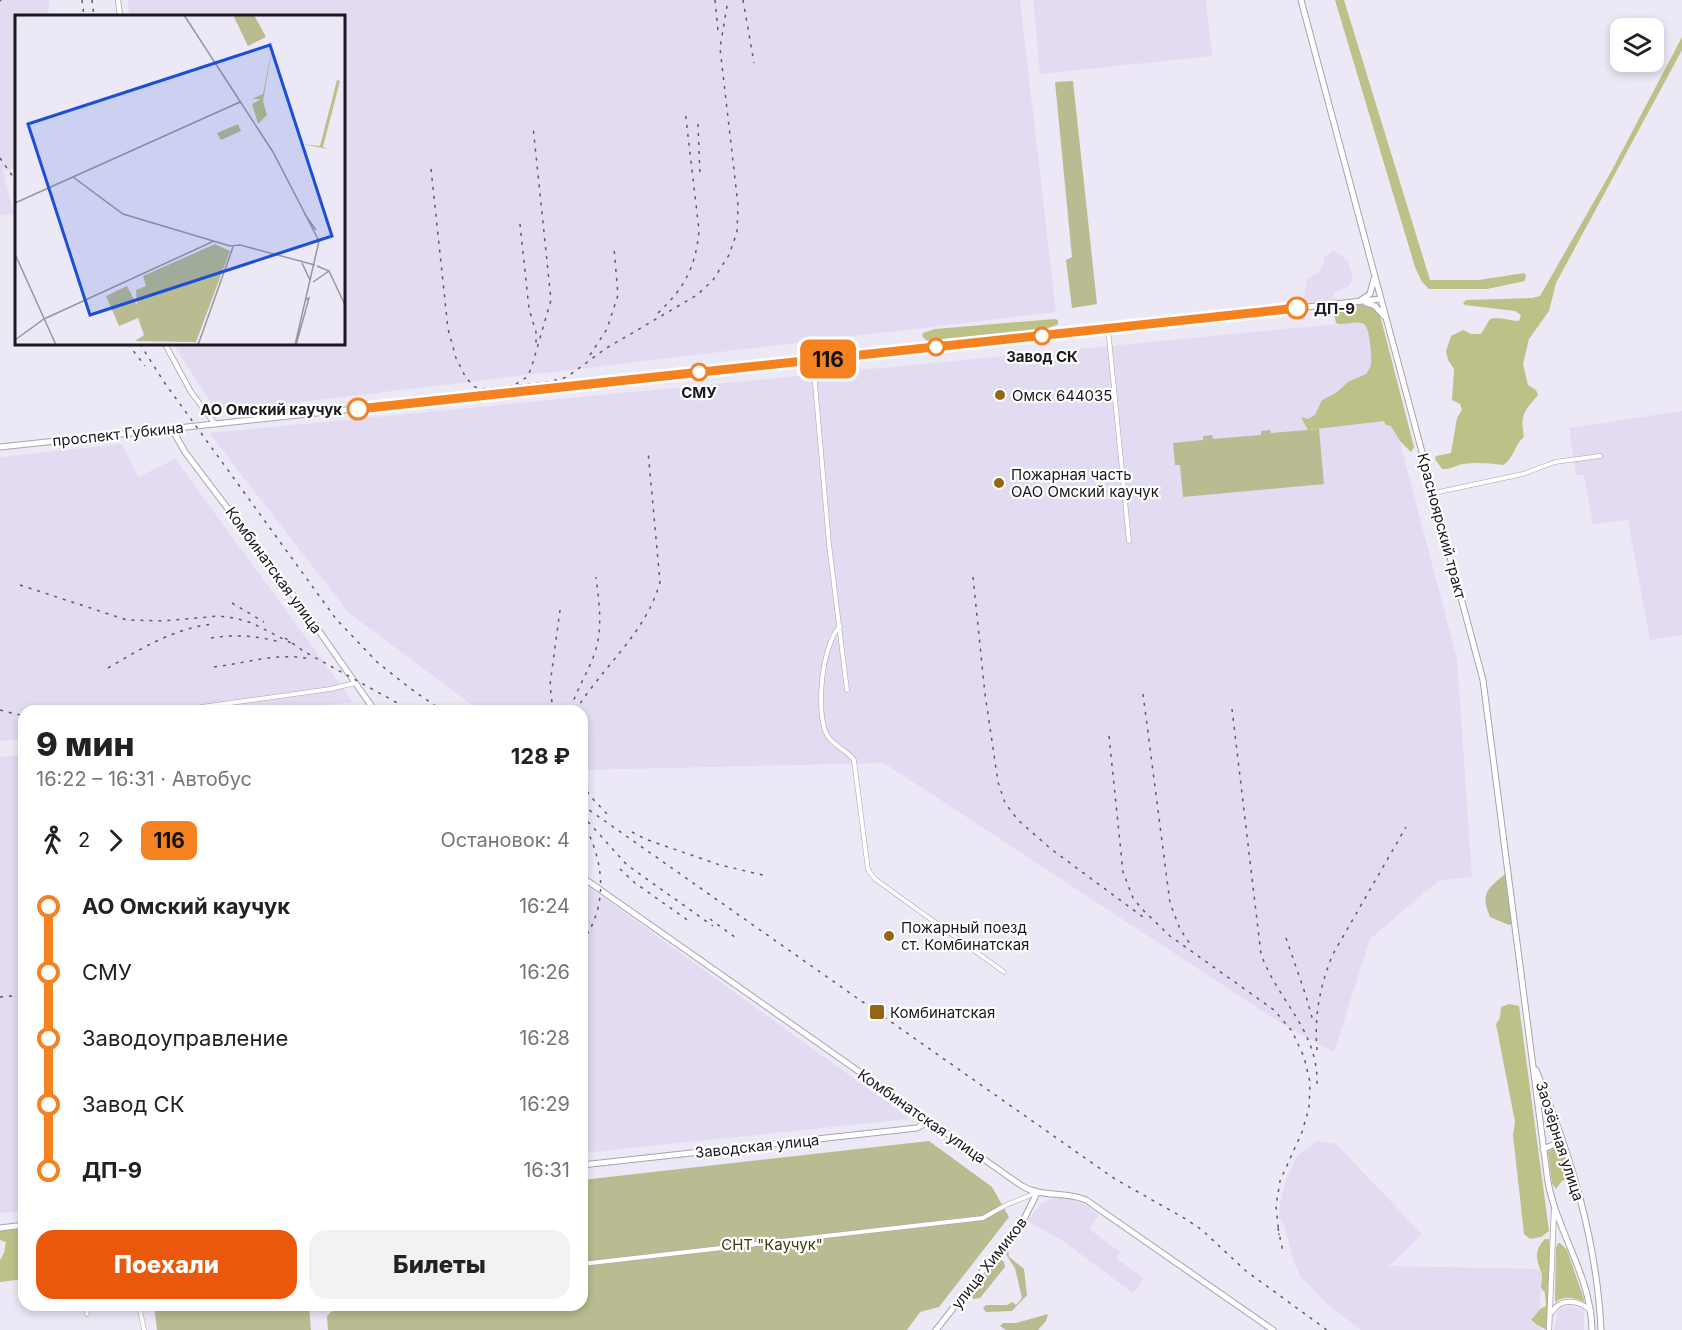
<!DOCTYPE html>
<html lang="ru">
<head>
<meta charset="utf-8">
<style>
	:root { --surface:#fff; --page:#f2f2f2; --text:#222; --muted:#767676; --accent:#ea580c }
	body { margin:0; font-family:Inter,sans-serif; background:var(--page); color:var(--text); height:100vh; display:flex; flex-direction:column; font-size:22px; white-space:nowrap }
	* { box-sizing:border-box; margin:0 }
	p { font-size:20px; color:var(--muted) }
	.icon { flex:none; width:33px; height:33px; fill:none; stroke:currentColor; stroke-width:2; stroke-linecap:round; stroke-linejoin:round }
	.map { position:relative; flex:1; overflow:hidden }
	.details { position:absolute; left:18px; top:705px; width:570px; height:606px; display:flex; flex-direction:column; background:var(--surface); border-radius:18px; box-shadow:0 3px 9px #0003 }
	.details>* { flex:none }
	.badge { padding:0 12px; border-radius:9px; font-size:21px; line-height:39px }
	.controls { position:absolute; left:1610px; top:18px; display:grid; gap:12px }
	.controls a { display:grid; place-items:center; width:54px; height:54px; border-radius:12px; background:var(--surface); box-shadow:0 3px 9px #0003; font-size:30px }
	.map>.badge { position:absolute; translate:-50% -50%; box-shadow:0 0 0 3px #fff }
	.legs { display:flex; align-items:center; gap:9px; height:66px; padding:0 18px; font-size:20px }
	.legs p { margin-inline-start:auto }
	.headline { display:flex; align-items:center; justify-content:space-between; height:102px; padding:0 18px }
	h1 { font-size:33px; font-weight:800; line-height:45px }
	.cta { display:flex; gap:12px; margin-top:auto; padding:12px 18px }
	.cta a { flex:1; height:69px; border-radius:18px; background:var(--accent); color:#fff; font-size:24px; font-weight:800; line-height:69px; text-align:center }
	.cta a+a { background:var(--page); color:var(--text) }
	ul { padding:0 18px; list-style:none }
	li { display:flex; align-items:center; gap:21px; height:66px; font-size:22px }
	li i { display:grid; place-items:center; width:9px; height:100%; margin:0 8px; background:currentColor }
	li i::after { content:''; width:15px; height:15px; margin:-8px; border:4px solid; border-radius:50%; background:var(--surface) }
	li p { margin-inline-start:auto }
	li:first-child i { background:linear-gradient(#0000 50%,currentColor 0) }
	li:last-child i { background:linear-gradient(currentColor 50%,#0000 0) }
	.map>svg:first-child { display:block }
	.built { fill:#e2dbf1 }
	.green { fill:#b9bb90 }
	.forest { fill:#bdc087 }
	.lines { fill:none; stroke-linecap:round; stroke-linejoin:round }
	.minor-casing { stroke:#a8a3b1; stroke-width:5 }
	.tertiary-casing { stroke:#a8a3b1; stroke-width:6 }
	.secondary-casing { stroke:#a8a3b1; stroke-width:7 }
	.minor { stroke:#fff; stroke-width:4 }
	.tertiary { stroke:#fff; stroke-width:4.5 }
	.secondary { stroke:#fff; stroke-width:5 }
	.rail { stroke:#5c5a62; stroke-width:1.5; stroke-dasharray:3 6; stroke-linecap:butt }
	.line-1-casing { stroke:#fff; stroke-width:14 }
	.line-1 { stroke:#f58220; stroke-width:9 }
	.stop-1-dot { fill:#fff; stroke:#f58220; stroke-width:3 }
	.poi-dot { fill:#946613; stroke:#fff; stroke-width:2 }
	.labels { text-anchor:middle; dominant-baseline:central; stroke-width:4.5; stroke-linejoin:round; paint-order:stroke }
	.stop-label { font-size:15px; font-weight:bold; fill:#1a191e; stroke:#fff }
	.poi-label { font-size:15px; fill:#1a191e; stroke:#fff; text-anchor:start }
	.street-label { font-size:15px; fill:#1a191e; stroke:#fff }
	.park-label { font-size:15px; fill:#3b3c0f; stroke:#fff }
	.inset-road { fill:none; stroke:#9995a0; stroke-width:1.5 }
	.view { fill:#1d4ed8; fill-opacity:0.15; stroke:#1d4ed8; stroke-width:3 }
	.inset-edge { fill:none; stroke:#1a191e; stroke-width:3 }
</style>
</head>
<body>
<div class="map">
<svg width="1682" height="1330" viewBox="0 0 1682 1330">
	<rect width="100%" height="100%" fill="#ede8f6"/>
	<path class="built" d="M0 0H49L48 16H16V167L7 171 2 166 14 214 0 215Z
		M128 0H1020L1056 312 217 412 173 344H344V16H129Z
		M1033 0H1206L1212 56 1040 74Z
		M1332 251H1335L1348 261 1353 279 1349 286 1335 292 1334 297 1338 300 1297 304 1304 297 1307 279 1318 273 1324 263V258Z
		M1368 321 1457 659 1472 877 1438 881 1370 939 1334 1052 1284 1025 884 763 582 770V711H480L349 613 209 433Z
		M1682 411V635L1650 640 1628 520 1593 524 1584 475H1576L1569 428Z
		M122 444 138 477 175 459 353 702 273 711H24V738L0 741V457Z
		M24 755V1211L0 1213V757Z
		M582 882 910 1119 582 1153Z
		M1318 1141 1336 1144 1422 1234 1389 1266 1538 1269 1541 1273 1540 1308 1530 1320 1542 1330H1361L1328 1305 1301 1277 1294 1263 1284 1224 1279 1219 1280 1204 1285 1183 1297 1156Z
		M1054 1198H1075L1099 1215 1089 1229 1120 1252 1116 1258 1144 1278 1133 1293 1063 1241 1027 1221 1043 1202Z
		M1570 1306 1584 1310V1330H1554L1558 1311 1562 1307Z"/>
	<path class="green" d="M1073 81 1097 304 1072 308 1066 260 1072 257 1055 82Z
		M1319 429 1324 484 1183 497 1180 465H1175L1173 443 1203 440V436L1212 435 1213 439 1261 435V431L1270 430 1271 433Z
		M1504 875H1506L1512 923 1509 925 1490 917C1480 894 1487 889 1504 875Z
		M929 1141 992 1187 1009 1217 939 1307 920 1312 907 1330H328L327 1316 338 1305H582V1180Z
		M1006 1248 1008 1249 1009 1257 1024 1269 1027 1295 1012 1311 986 1312 983 1308 986 1305H1007L1012 1302 1016 1305 1022 1298 1015 1268 1007 1256Z
		M1000 1259 1004 1262 1005 1267 980 1298 973 1299 971 1295 972 1292 996 1261Z
		M154 1305H309L311 1330H157Z
		M1048 1314 1046 1321 1038 1330H1006L1000 1326 1003 1323H1016Z"/>
	<path class="forest" d="M1335 0H1344L1430 280H1479L1524 273 1526 275 1525 281 1487 289H1429L1422 282 1415 267Z
		M1682 37V50L1556 283 1549 311 1529 339 1523 364 1528 385 1536 390 1538 395C1524 412 1520 413 1524 437 1514 445 1514 459 1503 465 1490 463 1475 462 1462 464 1454 466 1450 470 1442 469L1435 459 1436 456 1451 453 1457 418 1462 410 1460 404 1452 400 1454 369 1448 360 1446 351 1451 336 1463 330 1471 334H1481L1490 319C1498 316 1510 321 1519 321L1521 315 1515 311 1465 305 1463 303 1466 300 1532 298 1540 296 1612 170Z
		M1358 305C1369 305 1374 307 1380 315L1414 447 1411 452 1400 441 1391 426 1386 425 1384 421 1308 430 1301 417 1308 419 1315 415 1322 400 1336 393 1348 382 1366 374C1368 371 1370 368 1371 365 1372 358 1370 328 1364 324 1358 320 1344 326 1336 323L1334 314 1337 307Z
		M1055 319 1058 320V324C1035 337 979 335 951 338 943 339 936 342 928 342L922 336 923 333 935 329Z
		M1509 1004 1519 1006 1549 1231 1541 1237 1530 1239 1524 1234 1513 1135 1515 1122 1496 1024 1500 1018 1501 1007Z
		M1553 1148C1566 1151 1567 1166 1570 1177L1562 1181 1556 1189 1552 1183 1548 1152Z
		M24 1228V1279L0 1282V1260L4 1253 6 1242 0 1240V1231Z
		M1545 1239H1549L1550 1275 1547 1330 1537 1325 1531 1320 1540 1309 1546 1306 1545 1293 1541 1288C1541 1283 1543 1276 1541 1272 1536 1259 1534 1250 1545 1239Z
		M1558 1243H1560L1567 1250 1585 1302C1574 1298 1565 1295 1555 1302L1556 1248Z"/>
	<g class="lines">
		<defs>
			<path id="minor" d="M1108 328 1129 541
				M813 360 829 544 847 690
				M1434 493 1523 474 1555 462 1600 456
				M840 626C822 644 815 712 827 735 833 746 847 750 854 760L868 870 875 879 1004 972
				M173 711 330 689 355 683
				M582 1264 983 1218 1006 1205 1036 1193
				M86 1305 87 1314
				M139 1305 144 1330"/>
			<path id="tertiary" d="M118 0 120 16
				M165 344 191 392 215 424
				M1552 1312C1561 1297 1579 1300 1591 1311
				M1549 1330 1554 1210"/>
			<path id="secondary" d="M1301 0 1483 680 1548 1182C1558 1234 1591 1276 1592 1330
				M1361 300 1370 294 1374 279
				M1366 303 1375 306 1384 316
				M172 429 185 452 300 604 375 711
				M0 447 1381 299
				M582 877 1022 1186C1042 1198 1065 1191 1086 1200L1273 1330
				M1536 1070C1570 1153 1597 1240 1601 1330
				M1543 1149 1555 1144 1564 1147
				M582 1165 917 1128 929 1121
				M0 1228 24 1225
				M936 1330 1025 1217 1037 1193"/>
		</defs>
		<use href="#minor" class="minor-casing"/>
		<use href="#tertiary" class="tertiary-casing"/>
		<use href="#secondary" class="secondary-casing"/>
		<use href="#minor" class="minor"/>
		<use href="#tertiary" class="tertiary"/>
		<use href="#secondary" class="secondary"/>
		<path class="rail" d="M82 0 84 16
			M92 0 94 16
			M715 0 718 31
			M743 0 754 63
			M0 1 1 0
			M698 124 700 176
			M0 158 16 181
			M431 169 448 329 456 358 466 378 475 387 486 389 549 382 567 377 605 349 697 295 713 280 729 255 737 232 738 205 720 48 728 0
			M520 224 529 309 536 332V343
			M658 313C685 288 696 266 699 230L685 110
			M128 344 145 366
			M140 344 164 382 336 619 377 662 411 689 443 711
			M590 355 607 329 618 295 614 248
			M516 384 527 377 531 369 551 300 533 126
			M973 577 985 694 998 782 1005 803 1018 820 1051 849 1143 917
			M20 585 127 620 163 621 219 616 235 618 252 623 291 643
			M232 603 264 622
			M211 638C234 634 258 636 280 642
			M285 638 305 652 412 711
			M214 667C247 663 278 652 311 659
			M108 668C142 648 173 629 212 624
			M1143 694 1170 903 1180 929 1192 947
			M571 708C577 688 589 671 595 652 603 628 599 602 596 577
			M1232 709 1261 954C1278 1002 1319 1030 1317 1086
			M0 710 24 716
			M255 711 275 708
			M553 711 550 685 560 610
			M576 711C583 697 594 685 603 673 627 644 650 618 660 582L648 451
			M1109 736 1123 872 1133 898 1142 909 1170 936 1274 1010 1292 1031 1304 1057 1310 1082 1309 1108 1302 1132 1280 1181 1276 1206 1279 1235
			M582 784 591 797 608 815
			M582 805 1115 1179 1184 1218 1202 1230 1246 1271 1327 1330
			M582 815 627 865 713 926
			M632 832 645 839 720 865 763 875
			M620 869 635 883 689 921
			M710 919 739 940
			M1286 938 1306 996 1313 1021
			M582 942C608 907 605 862 584 825
			M0 997 24 995
			M1317 1050C1314 1016 1320 985 1333 954L1406 827
			M1278 1228 1283 1252"/>
	</g>
	<g class="lines">
		<defs>
			<path id="line-1" d="M358 409 1297 308"/>
		</defs>
		<use href="#line-1" class="line-1-casing"/>
		<use href="#line-1" class="line-1"/>
	</g>
	<g class="stop-1-dot">
		<circle cx="1297" cy="308" r="10"/>
		<circle cx="1042" cy="336" r="8"/>
		<circle cx="936" cy="347" r="8"/>
		<circle cx="699" cy="372" r="8"/>
		<circle cx="358" cy="409" r="10"/>
	</g>
	<g class="poi-dot">
		<circle cx="1000" cy="395" r="6"/>
		<circle cx="999" cy="483" r="6"/>
		<circle cx="889" cy="936" r="6"/>
		<rect x="869" y="1004" width="16" height="16" rx="3"/>
	</g>
	<g class="labels">
		<g class="stop-label">
			<text x="1314" y="308" text-anchor="start">ДП-9</text>
			<text x="1042" y="356">Завод СК</text>
			<text x="699" y="392">СМУ</text>
			<text x="342" y="409" text-anchor="end">АО Омский каучук</text>
		</g>
		<g class="poi-label">
			<text x="1012" y="395">Омск 644035</text>
			<text x="1011" y="474">Пожарная часть<tspan x="1011" dy="17">ОАО Омский каучук</tspan></text>
			<text x="901" y="927">Пожарный поезд<tspan x="901" dy="17">ст. Комбинатская</tspan></text>
			<text x="890" y="1012">Комбинатская</text>
		</g>
		<g class="street-label">
			<text transform="translate(118 434) rotate(-6)">проспект Губкина</text>
			<text transform="translate(1442 526) rotate(75)">Красноярский тракт</text>
			<text transform="translate(274 570) rotate(54)">Комбинатская улица</text>
			<text transform="translate(922 1116) rotate(35)">Комбинатская улица</text>
			<text transform="translate(1560 1141) rotate(72)">Заозёрная улица</text>
			<text transform="translate(757 1146) rotate(-6)">Заводская улица</text>
			<text transform="translate(989 1263) rotate(-52)">улица Химиков</text>
		</g>
		<g class="park-label">
			<text x="772" y="1244">СНТ "Каучук"</text>
		</g>
	</g>
	<g transform="translate(15 15)">
		<rect width="330" height="330" fill="#ede8f6"/>
		<path d="M224 0H239L251 22 233 31 219 2ZM223 109 226 116 206 125 202 118ZM200 229 215 236 181 327 120 326 129 320 123 303 104 311 91 281 112 271 122 290 121 275 131 271 128 261Z" fill="#b9bb90"/>
		<path d="M259 22 248 86 252 100 243 109 237 89 246 84H237L248 79ZM322 65 325 66 308 132 313 134 286 129 305 131Z" fill="#bdc087"/>
		<path class="inset-road" d="M169 0 258 137 304 226 280 330M58 162 108 199 215 231 225 230 300 250M0 188 225 87M289 198 301 215M0 239 41 330M287 248 295 265M302 251 314 256 330 290M298 267 314 256M0 325 29 304 199 226M183 330 218 232M281 330 294 283 290 285"/>
		<path class="view" d="M255 30 317 221 75 300 13 109Z"/>
		<rect width="330" height="330" class="inset-edge"/>
	</g>
</svg>
<div class="controls">
<a><svg class="icon" aria-label="layers" viewBox="0 0 24 24"><path d="M12 4l9 5-9 5-9-5zM3 14l9 5 9-5"/></svg></a>
</div>
<b class="badge" style="left:828px;top:359px;background:#f58220;color:#111">116</b>
<section class="details">
<div class="headline"><div><h1>9 мин</h1><p>16:22 – 16:31 · Автобус</p></div><b>128 ₽</b></div>
<div class="legs"><svg class="icon" aria-label="walk" viewBox="0 0 24 24"><circle cx="13" cy="4" r="2"/><path d="M13 8l-2 6 4 7M11 14l-3 7M7 12l3-4h3l4 4"/></svg>2<svg class="icon" aria-label="forward" viewBox="0 0 24 24"><path d="M9 5l7 7-7 7"/></svg><b class="badge" style="background:#f58220;color:#111">116</b><p>Остановок: 4</p></div>
<ul>
<li><i style="color:#f58220"></i><b>АО Омский каучук</b><p>16:24</p></li>
<li><i style="color:#f58220"></i><span>СМУ</span><p>16:26</p></li>
<li><i style="color:#f58220"></i><span>Заводоуправление</span><p>16:28</p></li>
<li><i style="color:#f58220"></i><span>Завод СК</span><p>16:29</p></li>
<li><i style="color:#f58220"></i><b>ДП-9</b><p>16:31</p></li>
</ul>
<div class="cta"><a>Поехали</a><a>Билеты</a></div>
</section>
</div>
</body>
</html>
